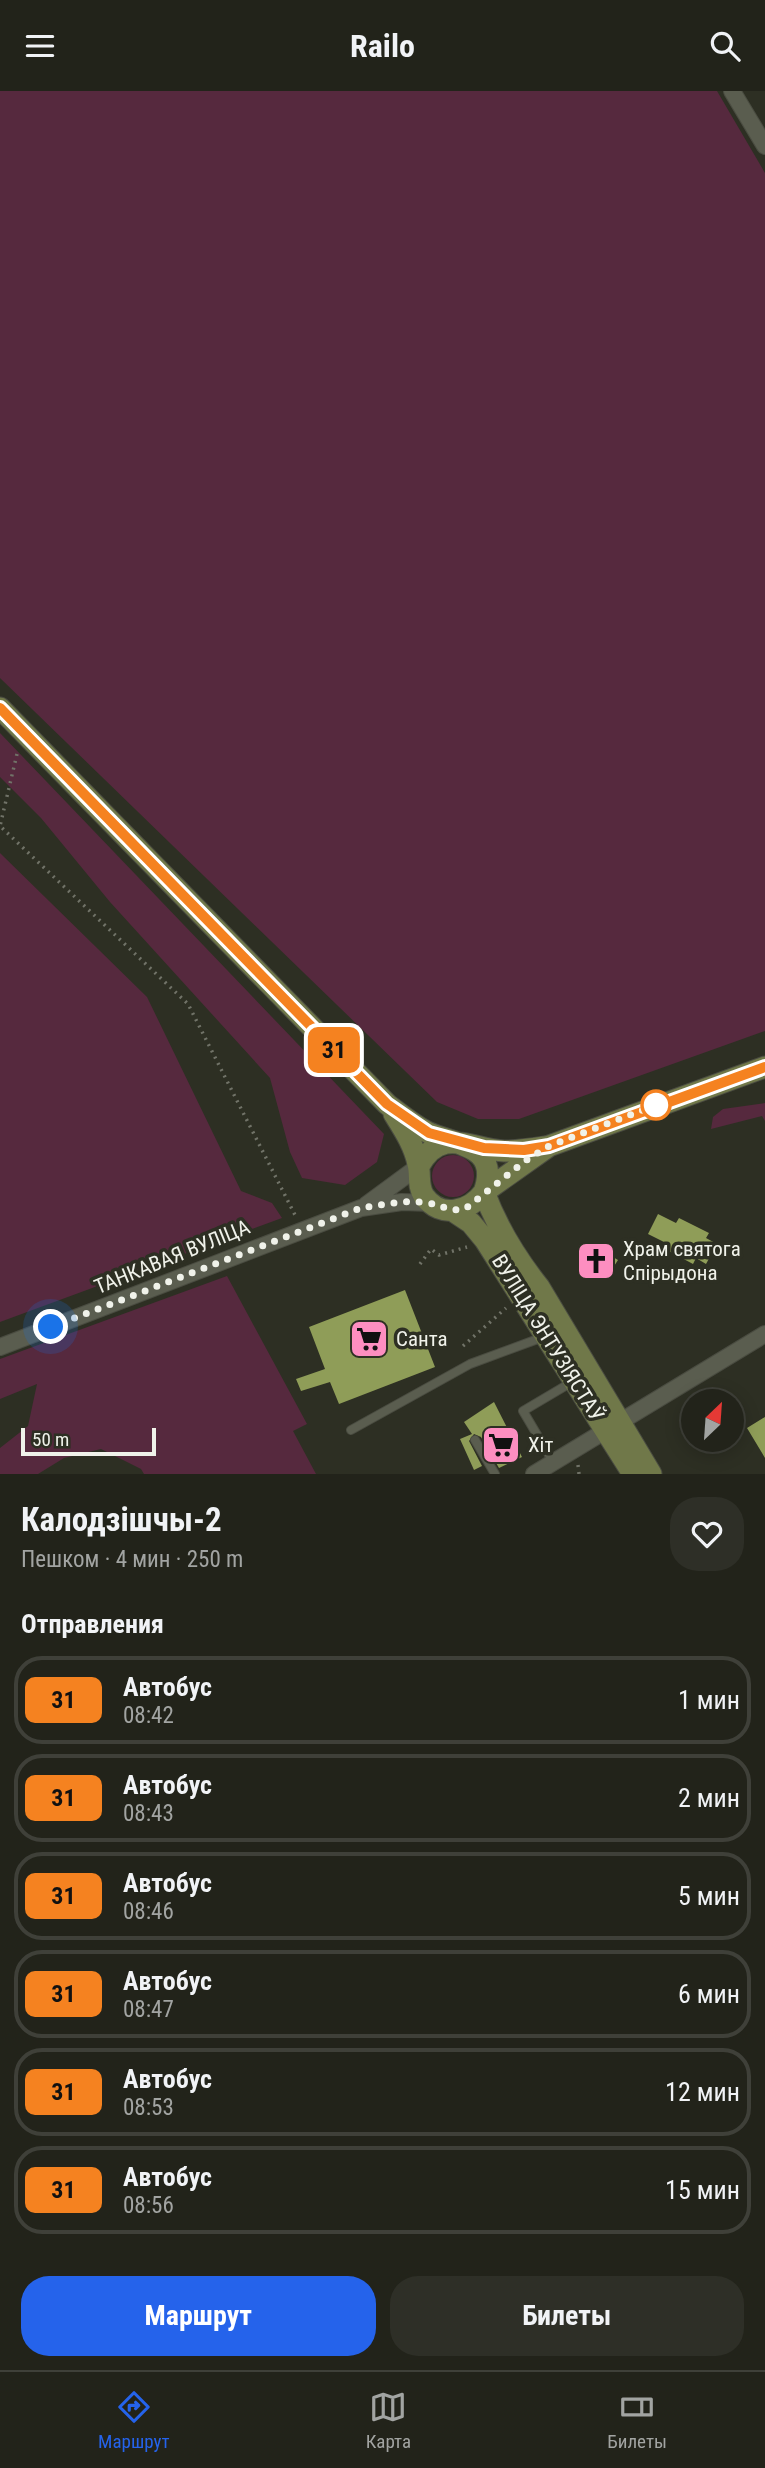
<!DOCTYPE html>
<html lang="ru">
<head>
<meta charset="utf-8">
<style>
	:root { --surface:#22231a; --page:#2e2f27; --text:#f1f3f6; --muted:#a2a4a2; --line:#3f4039; --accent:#2563eb }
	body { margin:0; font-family:"Roboto Condensed",sans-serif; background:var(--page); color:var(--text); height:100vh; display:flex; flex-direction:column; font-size:26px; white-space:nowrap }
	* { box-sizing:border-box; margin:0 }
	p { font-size:23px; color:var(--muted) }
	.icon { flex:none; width:38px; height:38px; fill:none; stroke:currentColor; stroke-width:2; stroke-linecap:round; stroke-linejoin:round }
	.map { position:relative; height:1383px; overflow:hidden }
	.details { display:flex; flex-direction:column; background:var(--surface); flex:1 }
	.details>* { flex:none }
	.badge { padding:0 14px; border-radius:10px; font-size:24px; line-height:46px }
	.needle { width:46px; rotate:25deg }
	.tools { position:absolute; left:681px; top:1298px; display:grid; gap:14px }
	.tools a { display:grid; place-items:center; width:63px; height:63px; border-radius:50%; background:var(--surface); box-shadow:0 4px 18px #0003,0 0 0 2px var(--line); font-size:35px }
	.scale { position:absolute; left:21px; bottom:18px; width:135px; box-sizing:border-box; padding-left:7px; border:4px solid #f0f2ea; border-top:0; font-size:19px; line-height:24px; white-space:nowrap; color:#f0f2ea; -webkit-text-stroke:5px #2d2f23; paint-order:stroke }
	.you { position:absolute; width:35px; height:35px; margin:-18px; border:5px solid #fff; border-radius:50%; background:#1a73e8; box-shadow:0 0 0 10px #1a73e833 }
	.map>.badge { position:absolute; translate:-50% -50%; box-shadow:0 0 0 4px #fff }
	h2 { padding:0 21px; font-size:26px; line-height:63px }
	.round { display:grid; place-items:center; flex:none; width:74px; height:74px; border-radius:28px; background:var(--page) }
	.overview { display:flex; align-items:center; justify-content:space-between; height:119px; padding:0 21px }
	h1 { font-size:33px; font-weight:700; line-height:52px }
	.cta { display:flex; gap:14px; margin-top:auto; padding:14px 21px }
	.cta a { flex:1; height:80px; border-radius:28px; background:var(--accent); color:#fff; font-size:28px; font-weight:700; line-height:80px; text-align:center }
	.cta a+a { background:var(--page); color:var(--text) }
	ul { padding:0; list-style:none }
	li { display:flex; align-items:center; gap:21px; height:88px; margin:0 14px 10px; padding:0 7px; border:4px solid var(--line); border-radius:28px }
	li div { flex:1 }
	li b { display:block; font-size:26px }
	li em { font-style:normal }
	li .badge { min-width:77px; font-weight:700; text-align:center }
	header { display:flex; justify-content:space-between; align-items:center; height:91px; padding:0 21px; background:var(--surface); font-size:32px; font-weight:700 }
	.menu { display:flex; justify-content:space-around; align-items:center; height:98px; border-top:2px solid var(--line); background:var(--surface); font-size:19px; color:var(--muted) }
	.menu a { display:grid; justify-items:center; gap:4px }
	.menu .active { color:var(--accent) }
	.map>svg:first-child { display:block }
	.green { fill:#56293e }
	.building { fill:#8f9d58 }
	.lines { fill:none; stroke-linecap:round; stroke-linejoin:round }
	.lane-casing { stroke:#4a4c41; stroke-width:10 }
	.street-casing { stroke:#4a4c41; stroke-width:18 }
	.secondary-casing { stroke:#4a4c41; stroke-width:23 }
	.path { stroke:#717368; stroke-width:3.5; stroke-dasharray:2 5; stroke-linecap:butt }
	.lane { stroke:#5a5d4f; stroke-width:8 }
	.street { stroke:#5a5d4f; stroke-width:16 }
	.secondary { stroke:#707849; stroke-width:21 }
	.line-casing { stroke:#fff; stroke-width:16 }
	.line { stroke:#f58220; stroke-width:10 }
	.walk { stroke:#f0f2ea; stroke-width:7; stroke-dasharray:0 12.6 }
	.stop-dot { fill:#fff; stroke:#f58220; stroke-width:3.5 }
	.labels { text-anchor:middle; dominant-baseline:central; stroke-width:7; stroke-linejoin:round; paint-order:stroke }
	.poi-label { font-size:21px; fill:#f0f2ea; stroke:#2d2f23; text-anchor:start }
	.street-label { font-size:21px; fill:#f0f2ea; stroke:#2d2f23 }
</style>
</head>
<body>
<header><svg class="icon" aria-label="menu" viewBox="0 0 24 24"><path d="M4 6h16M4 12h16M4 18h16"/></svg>Railo<svg class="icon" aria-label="search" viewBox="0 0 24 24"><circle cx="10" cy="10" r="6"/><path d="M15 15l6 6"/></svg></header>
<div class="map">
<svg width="765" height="1383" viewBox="0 0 765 1383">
	<rect width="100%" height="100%" fill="#2d2f23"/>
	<path class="green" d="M0 0H717L765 82V940L519 1028H478L437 1011 0 587Z
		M0 642 384 1043 377 1071 345 1094 302 1087 290 1061 270 987 110 811 41 727 0 686Z
		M0 762 147 906 241 1100 272 1112 282 1127 0 1231Z
		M765 1012V1030L762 1025 711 1038 713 1026 723 1018Z
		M432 1085a21 21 0 1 1 42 0a21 21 0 1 1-42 0Z
		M227 1185 307 1333 293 1340 316 1383H144L141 1378 101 1358 64 1367 38 1383H0V1357L28 1335 37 1293 0 1308V1268Z"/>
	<path class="building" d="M658 1123 676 1132 679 1127 709 1142 706 1147 717 1153 706 1173 696 1167 693 1173 663 1157 666 1152 648 1143Z
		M591 1153 618 1169 609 1183 582 1168Z
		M405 1199 435 1276 339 1313 330 1291 301 1300 296 1288 325 1278 309 1236Z
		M494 1311 522 1366 499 1377 481 1346 474 1343 469 1350 482 1375 474 1379 460 1348 472 1343 464 1331Z
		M765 1326V1367L747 1337Z"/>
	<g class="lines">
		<defs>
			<path id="lane" d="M351 1339 470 1273 546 1245
				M475 1349 495 1383
				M547 1372 552 1369 523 1320 572 1291"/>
			<path id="street" d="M732 0 765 55
				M366 1114 419 1075
				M0 1256 361 1117 402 1111 430 1112
				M534 1383 765 1243"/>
			<path id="secondary" d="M0 617 387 1013C400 1023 412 1033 427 1041 455 1054 501 1054 484 1101
				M394 1023C404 1039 414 1054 418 1073 421 1084 417 1094 424 1105 441 1129 470 1120 484 1101L549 1055 765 976
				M419 1075C441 1035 470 1058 504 1060 517 1060 531 1058 544 1056
				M484 1101C497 1136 516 1167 539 1196L651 1383
				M453 1120 471 1132 485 1149 633 1383"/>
		</defs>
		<use href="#lane" class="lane-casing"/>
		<use href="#street" class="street-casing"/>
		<use href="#secondary" class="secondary-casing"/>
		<path class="path" d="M17 663 0 735 188 913 295 1124
			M420 1173 431 1158 439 1164 467 1156
			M463 1255 506 1217
			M578 1374 579 1383"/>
		<use href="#lane" class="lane"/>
		<use href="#street" class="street"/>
		<use href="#secondary" class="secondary"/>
	</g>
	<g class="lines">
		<defs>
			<path id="line" d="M0 617 387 1013 429 1042 484 1057 524 1059 549 1055 765 976"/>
		</defs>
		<use href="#line" class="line-casing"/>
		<use href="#line" class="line"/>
		<path class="walk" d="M51 1236 361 1117C382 1114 406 1108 428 1112 442 1114 449 1121 465 1118L525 1070 549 1055 656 1014"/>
	</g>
	<defs>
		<symbol id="church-square" viewBox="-11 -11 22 22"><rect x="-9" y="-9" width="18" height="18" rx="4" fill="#fd8ec0" stroke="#2d2f23"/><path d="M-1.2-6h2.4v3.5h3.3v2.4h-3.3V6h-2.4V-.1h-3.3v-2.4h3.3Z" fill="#111"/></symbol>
		<symbol id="supermarket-square" viewBox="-11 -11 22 22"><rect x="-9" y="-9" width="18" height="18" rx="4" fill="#fd8ec0" stroke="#2d2f23"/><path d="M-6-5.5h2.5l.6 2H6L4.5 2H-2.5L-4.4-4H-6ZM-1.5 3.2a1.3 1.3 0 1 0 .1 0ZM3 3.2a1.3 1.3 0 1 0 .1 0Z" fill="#111"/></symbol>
	</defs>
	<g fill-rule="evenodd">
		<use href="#church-square" x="574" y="1148" width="44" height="44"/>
		<use href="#supermarket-square" x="347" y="1226" width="44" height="44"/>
		<use href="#supermarket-square" x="479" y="1332" width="44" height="44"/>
	</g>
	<circle class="stop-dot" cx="656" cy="1014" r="14"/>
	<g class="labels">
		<g class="poi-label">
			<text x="623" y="1158">Храм святога<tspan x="623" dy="24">Спірыдона</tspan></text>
			<text x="396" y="1248">Санта</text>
			<text x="528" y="1354">Хіт</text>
		</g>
		<g class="street-label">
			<text transform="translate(172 1166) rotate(-22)">ТАНКАВАЯ ВУЛІЦА</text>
			<text transform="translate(548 1247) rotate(58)">ВУЛІЦА ЭНТУЗІЯСТАЎ</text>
		</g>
	</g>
</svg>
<div class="tools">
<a><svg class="needle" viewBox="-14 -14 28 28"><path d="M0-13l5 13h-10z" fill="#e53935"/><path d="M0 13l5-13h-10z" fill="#a2a4a2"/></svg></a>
</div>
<div class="scale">50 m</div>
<div class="you" style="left:51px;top:1236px"></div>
<b class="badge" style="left:334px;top:959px;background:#f58220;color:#111">31</b>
</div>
<section class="details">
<div class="overview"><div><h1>Калодзішчы-2</h1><p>Пешком · 4 мин · 250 m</p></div><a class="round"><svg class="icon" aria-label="heart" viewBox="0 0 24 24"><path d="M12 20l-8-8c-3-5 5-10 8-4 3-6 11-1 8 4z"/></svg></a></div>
<h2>Отправления</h2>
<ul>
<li><span class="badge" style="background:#f58220;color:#111">31</span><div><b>Автобус</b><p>08:42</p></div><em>1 мин</em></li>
<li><span class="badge" style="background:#f58220;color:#111">31</span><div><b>Автобус</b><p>08:43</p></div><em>2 мин</em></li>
<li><span class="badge" style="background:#f58220;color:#111">31</span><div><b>Автобус</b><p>08:46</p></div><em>5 мин</em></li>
<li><span class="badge" style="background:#f58220;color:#111">31</span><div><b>Автобус</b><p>08:47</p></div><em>6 мин</em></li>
<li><span class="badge" style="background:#f58220;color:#111">31</span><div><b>Автобус</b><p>08:53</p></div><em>12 мин</em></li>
<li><span class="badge" style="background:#f58220;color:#111">31</span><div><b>Автобус</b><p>08:56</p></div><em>15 мин</em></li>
</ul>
<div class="cta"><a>Маршрут</a><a>Билеты</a></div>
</section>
<nav class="menu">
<a class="active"><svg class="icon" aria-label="directions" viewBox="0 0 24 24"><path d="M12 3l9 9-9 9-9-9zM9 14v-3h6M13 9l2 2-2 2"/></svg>Маршрут</a>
<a><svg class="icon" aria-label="map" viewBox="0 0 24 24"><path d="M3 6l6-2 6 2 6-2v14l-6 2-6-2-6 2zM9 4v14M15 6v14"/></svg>Карта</a>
<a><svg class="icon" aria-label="tickets" viewBox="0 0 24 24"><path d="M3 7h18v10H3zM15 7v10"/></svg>Билеты</a>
</nav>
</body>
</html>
